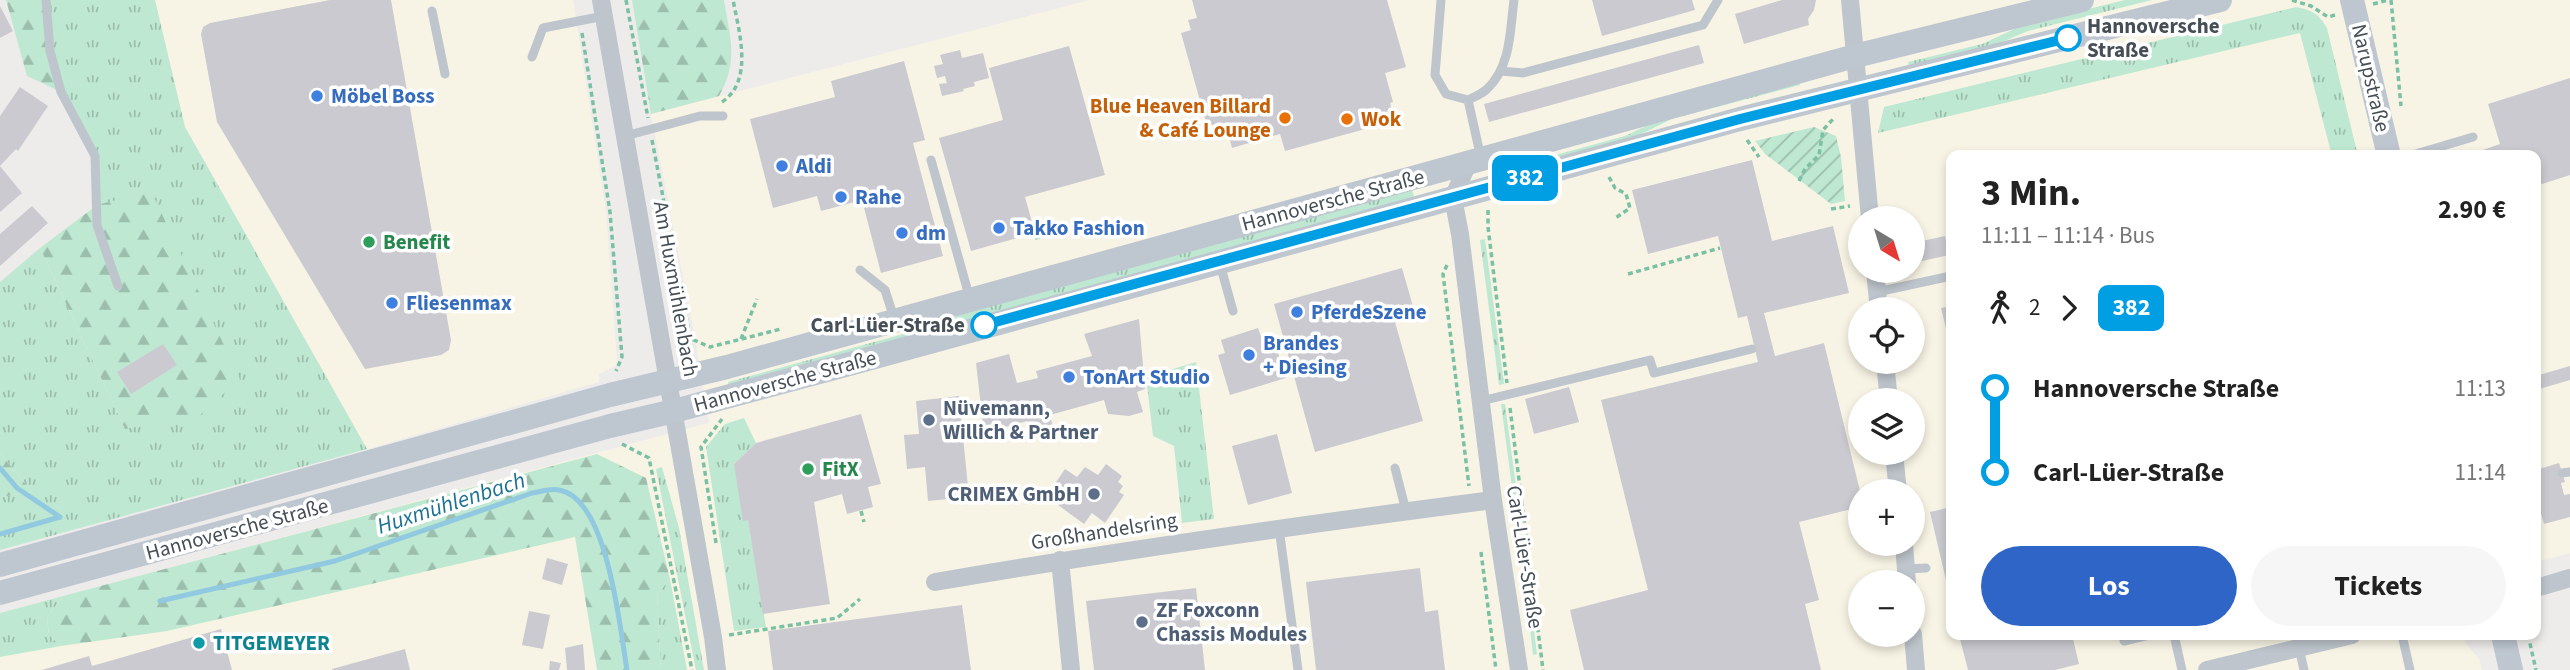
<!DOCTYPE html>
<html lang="de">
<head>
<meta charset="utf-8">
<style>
	:root { --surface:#fff; --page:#f6f6f6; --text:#222; --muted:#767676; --accent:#2e65c6 }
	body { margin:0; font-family:"Source Sans 3",sans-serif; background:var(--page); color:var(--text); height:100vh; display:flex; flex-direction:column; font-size:26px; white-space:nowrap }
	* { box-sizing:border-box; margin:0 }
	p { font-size:23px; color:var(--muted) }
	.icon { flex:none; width:38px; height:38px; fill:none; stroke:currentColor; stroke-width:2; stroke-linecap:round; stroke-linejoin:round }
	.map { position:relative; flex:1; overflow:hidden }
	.side { position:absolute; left:1946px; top:150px; width:595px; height:490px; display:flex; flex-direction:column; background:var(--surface); border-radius:14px; box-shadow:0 4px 10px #0003 }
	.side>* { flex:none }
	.badge { padding:0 14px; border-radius:10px; font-size:24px; line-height:46px }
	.needle { width:46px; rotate:142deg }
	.fabs { position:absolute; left:1848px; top:206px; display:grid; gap:14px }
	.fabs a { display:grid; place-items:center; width:77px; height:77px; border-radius:50%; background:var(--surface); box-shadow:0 4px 10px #0003; font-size:35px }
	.map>.badge { position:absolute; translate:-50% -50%; box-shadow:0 0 0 4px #fff }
	.legs { display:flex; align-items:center; gap:10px; height:77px; padding:0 35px; font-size:23px }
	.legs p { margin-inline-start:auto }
	.head { display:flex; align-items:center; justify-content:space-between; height:119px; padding:0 35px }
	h1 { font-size:38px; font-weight:700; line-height:52px }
	.action { display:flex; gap:14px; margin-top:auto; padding:14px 35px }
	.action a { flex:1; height:80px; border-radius:42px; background:var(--accent); color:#fff; font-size:28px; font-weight:700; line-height:80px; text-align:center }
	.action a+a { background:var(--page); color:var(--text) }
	ul { padding:0 35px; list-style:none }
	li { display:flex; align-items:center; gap:24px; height:84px; font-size:26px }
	li i { display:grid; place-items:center; width:10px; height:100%; margin:0 9px; background:currentColor }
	li i::after { content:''; width:18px; height:18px; margin:-9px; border:5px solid; border-radius:50%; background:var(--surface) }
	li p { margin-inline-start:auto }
	li:first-child i { background:linear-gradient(#0000 50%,currentColor 0) }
	li:last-child i { background:linear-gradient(currentColor 50%,#0000 0) }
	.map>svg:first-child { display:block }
	.commercial { fill:#f8f4e5; fill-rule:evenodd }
	.grass { fill:url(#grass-tufts) }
	.forest { fill:url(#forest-firs) }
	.garden { fill:url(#garden-furrows) }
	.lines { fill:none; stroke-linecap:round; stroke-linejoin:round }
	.stream { stroke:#90c9e0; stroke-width:5 }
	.building { fill:#cacad0 }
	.path { stroke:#7ac1a3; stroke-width:3.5; stroke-dasharray:5 3.5; stroke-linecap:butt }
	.lane { stroke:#bec5cc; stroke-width:9 }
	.street { stroke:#bec5cc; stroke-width:18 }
	.secondary { stroke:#bec6d0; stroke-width:24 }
	.line-1-casing { stroke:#fff; stroke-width:16 }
	.line-1 { stroke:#009fe3; stroke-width:10 }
	.stop-1-dot { fill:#fff; stroke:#009fe3; stroke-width:3.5 }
	.shop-dot { fill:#3f7fe0; stroke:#fff; stroke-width:2.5 }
	.food-dot { fill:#e8710a; stroke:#fff; stroke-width:2.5 }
	.leisure-dot { fill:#2e9e5b; stroke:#fff; stroke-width:2.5 }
	.service-dot { fill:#5c6f8a; stroke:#fff; stroke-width:2.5 }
	.culture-dot { fill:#0f9aa8; stroke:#fff; stroke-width:2.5 }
	.labels { text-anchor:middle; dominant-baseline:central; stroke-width:7; stroke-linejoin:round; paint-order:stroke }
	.stop-label { font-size:21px; font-weight:bold; fill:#464e56; stroke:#fff; text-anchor:start }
	.street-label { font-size:21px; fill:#464e56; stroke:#fff }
	.shop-label { font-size:21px; font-weight:bold; fill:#366cbe; stroke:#fff; text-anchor:start }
	.food-label { font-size:21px; font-weight:bold; fill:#c56008; stroke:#fff; text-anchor:end }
	.leisure-label { font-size:21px; font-weight:bold; fill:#27864d; stroke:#fff; text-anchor:start }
	.service-label { font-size:21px; font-weight:bold; fill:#4e5e75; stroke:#fff; text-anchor:start }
	.culture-label { font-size:21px; font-weight:bold; fill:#0d838f; stroke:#fff; text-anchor:start }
	.water-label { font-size:23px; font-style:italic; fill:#1d7293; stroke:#fff }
</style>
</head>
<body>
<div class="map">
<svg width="2570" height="670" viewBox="0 0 2570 670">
	<defs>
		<pattern id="grass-tufts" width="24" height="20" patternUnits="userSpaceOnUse" patternTransform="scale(1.75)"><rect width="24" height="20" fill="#bee8d1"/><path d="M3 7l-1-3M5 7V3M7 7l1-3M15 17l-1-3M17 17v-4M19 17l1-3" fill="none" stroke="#9cbeac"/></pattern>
		<pattern id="forest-firs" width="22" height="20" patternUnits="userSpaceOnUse" patternTransform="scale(1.75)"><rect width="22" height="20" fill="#bee8d1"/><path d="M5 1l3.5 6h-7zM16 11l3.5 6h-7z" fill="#9cbeac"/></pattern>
		<pattern id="garden-furrows" width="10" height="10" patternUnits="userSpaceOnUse" patternTransform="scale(1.75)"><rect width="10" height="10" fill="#bee8d1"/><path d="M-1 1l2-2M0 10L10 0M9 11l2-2" fill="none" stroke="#9cbeac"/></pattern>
	</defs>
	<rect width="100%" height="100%" fill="#eeeceb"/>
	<path class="commercial" d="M155 0H573L606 212 617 361 615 366 599 374V382L367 449 185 127Z
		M1090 0H2570V553L2536 562V156H1951V635H2463L2466 644 2479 659 2482 670H0V613L709 423 694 332 651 114ZM1860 219H1913V271H1860ZM1860 310H1913V362H1860ZM1860 401H1913V453H1860ZM1860 492H1913V544H1860ZM1860 583H1913V635H1860Z"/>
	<path class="grass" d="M46 0H155L185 127 367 449 0 550V497L32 492 0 453V282L40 248 125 429 97 205 95 156 61 92Z
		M2125 0H2152L2028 31 1988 48 1909 67 1908 62 1982 44 2023 25Z
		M2296 7C2312 10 2319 14 2327 28L2358 156H2332L2300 33 1878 133 1884 107Z
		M1799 80 1800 85 1672 119 1627 141 1495 178 1493 172 1625 136 1669 115Z
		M1411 186 1415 200 729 387 728 382 936 325 988 302Z
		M1485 239 1504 384 1499 385 1480 240Z
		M1196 362 1214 519 1182 523 1174 446 1153 436 1146 377Z
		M1501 404H1505L1517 494 1513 495Z
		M744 418 756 443 734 464 748 520 766 627 734 631 706 447 725 424Z
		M662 467 679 528 704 670H696L656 469Z
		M1522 558H1525L1537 654 1533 655Z
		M670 579 687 670H661L657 594Z
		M63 596 47 618 49 635 61 646 0 657V613Z"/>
	<path class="forest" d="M6 0H46L61 92 27 76Z
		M632 0H724C730 37 739 61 719 96L651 114Z
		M151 191 240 379 200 415 125 429 40 248 97 205Z
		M0 453 32 492 0 497Z
		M597 454 646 478 670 579 657 594 661 670H597L575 537 167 631 61 646 49 635 47 618 63 596Z"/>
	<path class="garden" d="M1814 127 1836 136 1841 157 1845 201 1831 204 1765 154 1755 141Z"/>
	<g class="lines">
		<path class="stream" d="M0 468 17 488 60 517
			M0 534 60 517
			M160 601 335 561 532 493C540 492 551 488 559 490 608 498 620 629 627 670"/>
	</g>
	<path class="building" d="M330 0H391L451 340 449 350 441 355 365 369 217 122 201 34 203 27 210 23Z
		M1192 0H1387L1406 67 1385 73 1393 102 1390 103 1392 111 1377 115 1375 107 1364 111 1369 128 1285 151 1280 134 1232 148 1228 133 1206 122 1181 33 1191 30 1188 20 1197 18Z
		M1592 0H1692L1695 10 1602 36Z
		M1782 0H1816L1814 10 1808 19 1809 25 1744 44 1735 14Z
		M0 6 13 31 0 38Z
		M1699 45 1704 63 1489 122 1484 104Z
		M1069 46 1105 175 1025 197 1035 233 971 251 939 138 1003 120 989 68Z
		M960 50 962 58 983 53 989 78 974 82 975 86 963 89 964 91 942 96 939 84 947 83 945 76 937 78 934 66 943 64 940 55Z
		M904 61 925 140 913 143 943 256 881 273 862 200 821 211 817 196 773 208 750 119 835 97 831 81Z
		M2570 78V175L2536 186V156H2466L2500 144 2488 104Z
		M20 87 48 106 18 151 16 149 0 166V116Z
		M1752 160 1772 241 1833 226 1849 293 1764 313 1775 356 1824 343 1860 491V507L1799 522 1819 600 1805 604 1821 670H1584L1570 610 1648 590 1601 400 1758 362 1747 316 1738 318 1718 236 1648 254 1632 190Z
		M0 166 22 193 0 212Z
		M32 206 48 223 0 266V234Z
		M1945 236 1949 255 1913 263V243Z
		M1402 268 1414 310 1393 315 1423 421 1315 452 1274 304Z
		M1951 306V344H1950L1941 308Z
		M1139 319 1145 389 1137 392 1143 412 1129 416 1108 414 1104 400 1050 415 1054 431 1031 437 1027 421 984 433 976 363 1009 354 1017 383 1038 378 1036 371 1092 356 1084 334Z
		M1258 328 1262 339 1273 336 1286 378 1230 395 1218 355 1225 353 1221 340Z
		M163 344 177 365 131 394 117 372Z
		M2570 366V380L2536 390V376Z
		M1569 387 1579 422 1534 434 1525 399Z
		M959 396 969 497 928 501 925 467 907 469 904 435 919 434 916 401Z
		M861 414 881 484 868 487 873 507 847 514 842 494 814 502 830 604 763 614 748 520 743 521 734 464 756 443Z
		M1277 434 1292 493 1248 505 1232 446Z
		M2559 463 2565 482 2561 483 2564 495 2570 494V517L2544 524 2536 496V470Z
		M1106 464 1122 476 1118 482 1123 486 1119 492 1124 495 1105 523 1092 513 1084 524 1058 505 1066 493 1054 485 1065 469 1077 477 1085 467 1098 475Z
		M1951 507V597H1950L1930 512Z
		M547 558 568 564 562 585 542 579Z
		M1420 568 1425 612 1438 610 1445 670H1316L1306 582Z
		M1196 588 1205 670H1094L1086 601Z
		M962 605 971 670H773L768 631Z
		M529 611 550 615 543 649 522 645Z
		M221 629 232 670H42L89 656 92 666Z
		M1959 635H2072L2079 664 2055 670H1968Z
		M583 644 585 670H567L565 648Z
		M405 649 410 670H332V669Z
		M550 661 561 663 559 670H549Z"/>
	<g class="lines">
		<path class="path" d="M626 0 648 118
			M2292 0 2311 6 2328 17 2335 15
			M2391 0 2401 106
			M2373 4 2388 0
			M582 33 610 212 622 357 616 371
			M722 102C754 81 739 31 733 0
			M652 140 689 332 694 340 710 347 781 329
			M1747 140 1759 157
			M1609 177 1615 188 1626 194 1630 208 1614 219
			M1799 181 1805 169 1819 155 1823 130 1834 118
			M1831 209 1850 206
			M1488 210V227L1507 383
			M1035 238 1045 236 1039 218
			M1447 265 1443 274 1469 486
			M1628 274 1720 248
			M741 339 757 299
			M1510 408 1543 670
			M622 444 649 458 692 670
			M861 511 864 522
			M716 543 701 447 722 419
			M1481 552 1496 670
			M729 635 837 618 860 599
			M2528 635 2536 670"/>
		<path class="lane" d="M46 0 50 51 61 92 95 156 97 225 118 286
			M1441 0 1435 75 1446 94 1468 100C1474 97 1482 94 1487 89 1511 67 1510 30 1514 0
			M432 11 445 74
			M532 57 543 28 604 16
			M1501 71 1523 73 1703 25 1718 0
			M1468 100 1481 158
			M625 136 700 116H723
			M2409 156 2473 137
			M931 160 970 299
			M1220 264 1233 311
			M860 270 885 290 894 318
			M1877 292 1951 276
			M1481 401 1650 360 1654 373 1752 349
			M1395 468 1406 511
			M2562 473 2570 472
			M1279 528 1298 670
			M1906 569 1926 568
			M2174 635 2182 670
			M2402 635 2410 670
			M2124 641 2149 635
			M2299 648 2304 670"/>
		<path class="street" d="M601 0 713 637 717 670
			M1850 0 1870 219
			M1468 163 1453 198 1460 234 1493 500 1519 670
			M1875 271 1879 310
			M1885 362 1889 401
			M1894 453 1898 492
			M1904 544 1907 583
			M1060 560 1071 670
			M935 582C1121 550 1307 524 1493 500
			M2536 588 2570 578
			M1913 634 1916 670
			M2207 670 2352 635"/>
		<path class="secondary" d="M2352 0 2389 156
			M0 565 610 395 727 367 1855 56 2082 0
			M0 593 610 426 674 411 857 362 1740 119 2220 0
			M2503 635 2511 670"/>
	</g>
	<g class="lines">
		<defs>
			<path id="line-1" d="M984 325 1740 119 2068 38"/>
		</defs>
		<use href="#line-1" class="line-1-casing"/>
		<use href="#line-1" class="line-1"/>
	</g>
	<g class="stop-1-dot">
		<circle cx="2068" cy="38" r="12"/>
		<circle cx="984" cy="325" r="12"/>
	</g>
	<g class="shop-dot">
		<circle cx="317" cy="96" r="7"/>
		<circle cx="782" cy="166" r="7"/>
		<circle cx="841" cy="197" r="7"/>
		<circle cx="999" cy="228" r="7"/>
		<circle cx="902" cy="233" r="7"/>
		<circle cx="392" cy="303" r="7"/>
		<circle cx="1297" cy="312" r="7"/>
		<circle cx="1249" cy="355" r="7"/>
		<circle cx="1069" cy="377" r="7"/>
	</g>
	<g class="food-dot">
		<circle cx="1285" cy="118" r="7"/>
		<circle cx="1347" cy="119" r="7"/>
	</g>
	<g class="leisure-dot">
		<circle cx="369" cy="242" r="7"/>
		<circle cx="808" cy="469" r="7"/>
	</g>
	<g class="service-dot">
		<circle cx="929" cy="420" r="7"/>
		<circle cx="1094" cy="494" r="7"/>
		<circle cx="1142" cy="622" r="7"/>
	</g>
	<circle class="culture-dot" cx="199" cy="643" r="7"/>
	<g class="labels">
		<g class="stop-label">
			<text x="2087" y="26">Hannoversche<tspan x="2087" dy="24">Straße</tspan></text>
			<text x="965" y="325" text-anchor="end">Carl-Lüer-Straße</text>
		</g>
		<g class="street-label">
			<text transform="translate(2371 78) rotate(77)">Narupstraße</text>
			<text transform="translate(1333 200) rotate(-15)">Hannoversche Straße</text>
			<text transform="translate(676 289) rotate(80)">Am Huxmühlenbach</text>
			<text transform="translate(785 381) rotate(-15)">Hannoversche Straße</text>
			<text transform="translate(237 529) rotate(-15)">Hannoversche Straße</text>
			<text transform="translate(1104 531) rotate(-9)">Großhandelsring</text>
			<text transform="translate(1525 557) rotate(81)">Carl-Lüer-Straße</text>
		</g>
		<g class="shop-label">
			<text x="331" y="96">Möbel Boss</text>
			<text x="796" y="166">Aldi</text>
			<text x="855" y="197">Rahe</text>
			<text x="1013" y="228">Takko Fashion</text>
			<text x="916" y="233">dm</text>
			<text x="406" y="303">Fliesenmax</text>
			<text x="1311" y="312">PferdeSzene</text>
			<text x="1263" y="343">Brandes<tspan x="1263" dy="24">+ Diesing</tspan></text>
			<text x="1083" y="377">TonArt Studio</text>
		</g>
		<g class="food-label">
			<text x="1271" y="106">Blue Heaven Billard<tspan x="1271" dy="24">&amp; Café Lounge</tspan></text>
			<text x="1361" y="119" text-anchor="start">Wok</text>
		</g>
		<g class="leisure-label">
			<text x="383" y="242">Benefit</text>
			<text x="822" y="469">FitX</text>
		</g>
		<g class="service-label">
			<text x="943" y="408">Nüvemann,<tspan x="943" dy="24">Willich &amp; Partner</tspan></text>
			<text x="1080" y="494" text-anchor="end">CRIMEX GmbH</text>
			<text x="1156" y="610">ZF Foxconn<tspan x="1156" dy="24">Chassis Modules</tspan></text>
		</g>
		<g class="culture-label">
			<text x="213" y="643">TITGEMEYER</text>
		</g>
		<g class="water-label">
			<text transform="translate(451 503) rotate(-18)">Huxmühlenbach</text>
		</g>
	</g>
</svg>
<div class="fabs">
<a><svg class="needle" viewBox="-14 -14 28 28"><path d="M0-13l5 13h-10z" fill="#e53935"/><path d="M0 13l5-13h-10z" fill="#767676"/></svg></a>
<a><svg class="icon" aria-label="locate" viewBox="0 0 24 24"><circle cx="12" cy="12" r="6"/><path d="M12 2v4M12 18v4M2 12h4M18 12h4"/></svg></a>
<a><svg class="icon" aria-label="layers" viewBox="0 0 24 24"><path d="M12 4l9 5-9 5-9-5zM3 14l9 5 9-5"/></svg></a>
<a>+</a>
<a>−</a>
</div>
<b class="badge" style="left:1525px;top:178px;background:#009fe3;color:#fff">382</b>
<section class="side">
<div class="head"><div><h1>3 Min.</h1><p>11:11 – 11:14 · Bus</p></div><b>2.90 €</b></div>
<div class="legs"><svg class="icon" aria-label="walk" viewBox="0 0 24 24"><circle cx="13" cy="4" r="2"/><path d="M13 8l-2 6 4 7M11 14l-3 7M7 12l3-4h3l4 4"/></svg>2<svg class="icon" aria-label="forward" viewBox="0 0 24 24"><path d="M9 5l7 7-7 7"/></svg><b class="badge" style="background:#009fe3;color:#fff">382</b></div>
<ul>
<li><i style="color:#009fe3"></i><b>Hannoversche Straße</b><p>11:13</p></li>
<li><i style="color:#009fe3"></i><b>Carl-Lüer-Straße</b><p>11:14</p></li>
</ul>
<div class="action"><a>Los</a><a>Tickets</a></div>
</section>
</div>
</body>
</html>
